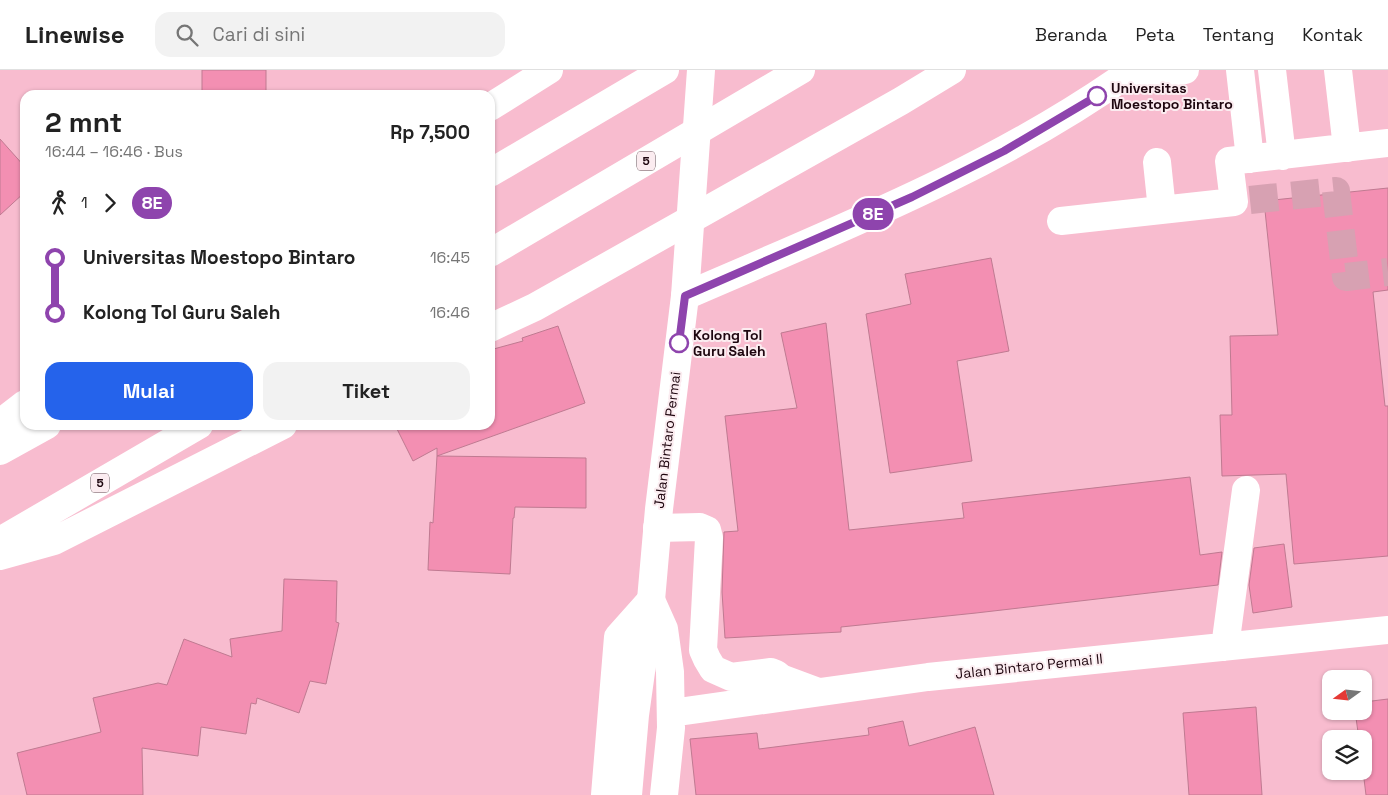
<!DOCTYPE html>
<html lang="id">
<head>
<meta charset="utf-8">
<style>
	:root { --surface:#fff; --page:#f2f2f2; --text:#222; --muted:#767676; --line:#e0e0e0; --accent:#2563eb }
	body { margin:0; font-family:"Space Grotesk",sans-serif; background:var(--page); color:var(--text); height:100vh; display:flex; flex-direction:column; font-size:19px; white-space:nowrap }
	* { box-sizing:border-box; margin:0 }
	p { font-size:16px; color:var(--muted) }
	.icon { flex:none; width:28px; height:28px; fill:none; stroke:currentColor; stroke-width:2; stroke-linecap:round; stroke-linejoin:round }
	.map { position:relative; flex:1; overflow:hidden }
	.panel { position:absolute; left:20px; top:20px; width:475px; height:340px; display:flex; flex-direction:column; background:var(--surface); border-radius:15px; box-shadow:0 1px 4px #0004 }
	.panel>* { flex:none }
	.badge { padding:0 10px; border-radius:16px; font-size:18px; line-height:32px }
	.needle { width:32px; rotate:255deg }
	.tools { position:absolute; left:1322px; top:600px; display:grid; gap:10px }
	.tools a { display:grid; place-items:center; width:50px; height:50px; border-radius:10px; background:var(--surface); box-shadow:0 1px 4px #0004; font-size:25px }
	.map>.badge { position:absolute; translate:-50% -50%; box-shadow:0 0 0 2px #fff }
	.legs { display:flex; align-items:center; gap:8px; height:55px; padding:0 25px; font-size:16px }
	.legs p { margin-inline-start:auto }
	.headline { display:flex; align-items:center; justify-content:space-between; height:85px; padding:0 25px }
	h1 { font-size:28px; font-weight:700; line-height:38px }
	.primary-button { display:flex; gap:10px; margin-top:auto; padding:10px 25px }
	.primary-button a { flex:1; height:58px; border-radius:15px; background:var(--accent); color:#fff; font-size:20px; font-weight:700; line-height:58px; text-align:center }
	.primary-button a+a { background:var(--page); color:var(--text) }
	ul { padding:0 25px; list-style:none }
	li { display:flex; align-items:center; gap:18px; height:55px; font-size:19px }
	li i { display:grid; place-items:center; width:8px; height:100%; margin:0 6px; background:currentColor }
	li i::after { content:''; width:12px; height:12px; margin:-6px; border:4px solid; border-radius:50%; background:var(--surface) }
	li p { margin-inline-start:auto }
	li:first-child i { background:linear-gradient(#0000 50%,currentColor 0) }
	li:last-child i { background:linear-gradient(currentColor 50%,#0000 0) }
	header { display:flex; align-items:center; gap:30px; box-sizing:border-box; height:70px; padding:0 25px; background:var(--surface); border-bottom:1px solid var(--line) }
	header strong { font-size:24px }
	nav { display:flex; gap:28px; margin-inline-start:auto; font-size:18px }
	.search { width:350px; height:45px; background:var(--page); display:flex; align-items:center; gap:12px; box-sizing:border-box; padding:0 18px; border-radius:15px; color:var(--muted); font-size:19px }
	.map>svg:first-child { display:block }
	.building { fill:#f38fb2; stroke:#bf7a91 }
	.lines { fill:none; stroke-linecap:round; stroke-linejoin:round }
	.minor-tunnel { stroke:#d7a1b2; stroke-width:28; stroke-dasharray:28 14; stroke-linecap:butt }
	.minor { stroke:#fff; stroke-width:28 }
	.major { stroke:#fff; stroke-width:28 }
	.highway { stroke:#fff; stroke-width:28 }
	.line-1-casing { stroke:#fff; stroke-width:11 }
	.line-1 { stroke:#8e44ad; stroke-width:8 }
	.stop-1-dot { fill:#fff; stroke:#8e44ad; stroke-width:2.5 }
	.labels { text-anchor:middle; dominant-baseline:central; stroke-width:4; stroke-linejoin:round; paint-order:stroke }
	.shield { fill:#fbecf0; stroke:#604b52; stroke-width:1 }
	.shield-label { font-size:12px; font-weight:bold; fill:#1e060f }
	.stop-label { font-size:14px; font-weight:bold; fill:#1e060f; stroke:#fbecf0; text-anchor:start }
	.street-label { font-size:14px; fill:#1e060f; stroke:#fbecf0 }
</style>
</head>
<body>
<header>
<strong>Linewise</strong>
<div class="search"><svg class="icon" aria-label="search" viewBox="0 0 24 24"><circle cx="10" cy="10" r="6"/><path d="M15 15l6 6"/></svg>Cari di sini</div>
<nav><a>Beranda</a><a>Peta</a><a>Tentang</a><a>Kontak</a></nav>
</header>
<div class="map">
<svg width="1388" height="725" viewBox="0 0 1388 725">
	<rect width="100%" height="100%" fill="#f8bccf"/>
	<path class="building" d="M202 0H266V25H202Z
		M0 69 25 97V122L0 145Z
		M1388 118V220L1373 222 1385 336H1388V486L1294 494 1286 404 1222 406 1220 345H1232L1230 266 1278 265 1264 131Z
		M991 188 1009 281 957 291 972 391 890 403 866 244 911 234 905 204Z
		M826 253 849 460 964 448 962 433 1190 407 1200 485 1222 482 1218 515 976 543 841 557V562L725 568 722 522 724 462 738 461 725 346 797 338 781 263Z
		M558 256 585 333 437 386V378L413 391 395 355H490V280L523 271 522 268Z
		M437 386 586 388V438L515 437 514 448H513L510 504 428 500 430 452 433 453Z
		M1284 474 1292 537 1253 543 1249 515 1254 478Z
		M284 509 337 511 336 552 339 553 326 614 310 611 299 643 257 628 256 634 251 633 246 664 201 657 198 686 142 678 143 725H27L17 683 101 662 93 628 158 613 167 615 184 569 232 587 230 569 282 561Z
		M1388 629V725H1366L1363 701 1364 669H1359L1355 641H1364V632Z
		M1256 637 1262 725H1189L1183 643Z
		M903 651 909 676 975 657 994 725H696L690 669 757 663 759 679 869 665 868 658Z"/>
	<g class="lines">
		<path class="minor-tunnel" d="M1250 130 1336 121 1346 207 1388 202"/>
		<path class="minor" d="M1240 0 1250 89
			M1272 0 1282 86
			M1338 0 1347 78
			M1123 7 1185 0
			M1157 92 1162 140
			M1061 151 1234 132 1229 91 1388 73
			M685 226C839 159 996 98 1133 0
			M657 458 700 457 707 460 709 468 703 580 707 589 713 599 731 607 771 602 776 604 781 608 816 621
			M1225 577 1246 420
			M671 643 928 607 1388 560
			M605 725 618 567 651 530 664 559 670 602 671 658 664 725"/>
		<path class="major" d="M628 725 635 645 651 530 659 439 685 226 701 0"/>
		<path class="highway" d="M490 37 549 0
			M490 103 665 0
			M490 183 801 0
			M490 258 535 237 901 31 952 0
			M0 353 25 334
			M0 381 47 355
			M0 471 199 355
			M0 486 54 471 283 355"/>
	</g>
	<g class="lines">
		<defs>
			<path id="line-1" d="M679 273 685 226 912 127 1004 81 1097 26"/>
		</defs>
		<use href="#line-1" class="line-1-casing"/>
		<use href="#line-1" class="line-1"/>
	</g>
	<g class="stop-1-dot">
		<circle cx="1097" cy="26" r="9"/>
		<circle cx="679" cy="273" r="9"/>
	</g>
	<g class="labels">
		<g class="shield">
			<rect x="637" y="81.5" width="18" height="19" rx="4"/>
			<rect x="91" y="403.5" width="18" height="19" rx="4"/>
		</g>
		<g class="shield-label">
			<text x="646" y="91">5</text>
			<text x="100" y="413">5</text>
		</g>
		<g class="stop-label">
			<text x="1111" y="18">Universitas<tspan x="1111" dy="16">Moestopo Bintaro</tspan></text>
			<text x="693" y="265">Kolong Tol<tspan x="693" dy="16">Guru Saleh</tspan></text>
		</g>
		<g class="street-label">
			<text transform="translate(667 370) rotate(-83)">Jalan Bintaro Permai</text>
			<text transform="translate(1029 596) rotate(-6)">Jalan Bintaro Permai II</text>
		</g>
	</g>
</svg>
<div class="tools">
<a><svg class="needle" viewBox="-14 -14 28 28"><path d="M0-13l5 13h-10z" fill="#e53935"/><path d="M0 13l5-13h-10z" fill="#767676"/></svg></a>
<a><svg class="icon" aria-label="layers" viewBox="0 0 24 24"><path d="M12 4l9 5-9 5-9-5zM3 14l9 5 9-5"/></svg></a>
</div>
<b class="badge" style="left:873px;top:144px;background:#8e44ad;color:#fff">8E</b>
<section class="panel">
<div class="headline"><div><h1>2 mnt</h1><p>16:44 – 16:46 · Bus</p></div><b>Rp 7,500</b></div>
<div class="legs"><svg class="icon" aria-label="walk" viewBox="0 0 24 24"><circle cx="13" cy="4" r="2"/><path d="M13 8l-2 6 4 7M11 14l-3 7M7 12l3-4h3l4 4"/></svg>1<svg class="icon" aria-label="forward" viewBox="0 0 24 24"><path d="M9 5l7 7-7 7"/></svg><b class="badge" style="background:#8e44ad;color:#fff">8E</b></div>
<ul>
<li><i style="color:#8e44ad"></i><b>Universitas Moestopo Bintaro</b><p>16:45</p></li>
<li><i style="color:#8e44ad"></i><b>Kolong Tol Guru Saleh</b><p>16:46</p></li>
</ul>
<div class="primary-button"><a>Mulai</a><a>Tiket</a></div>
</section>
</div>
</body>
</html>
